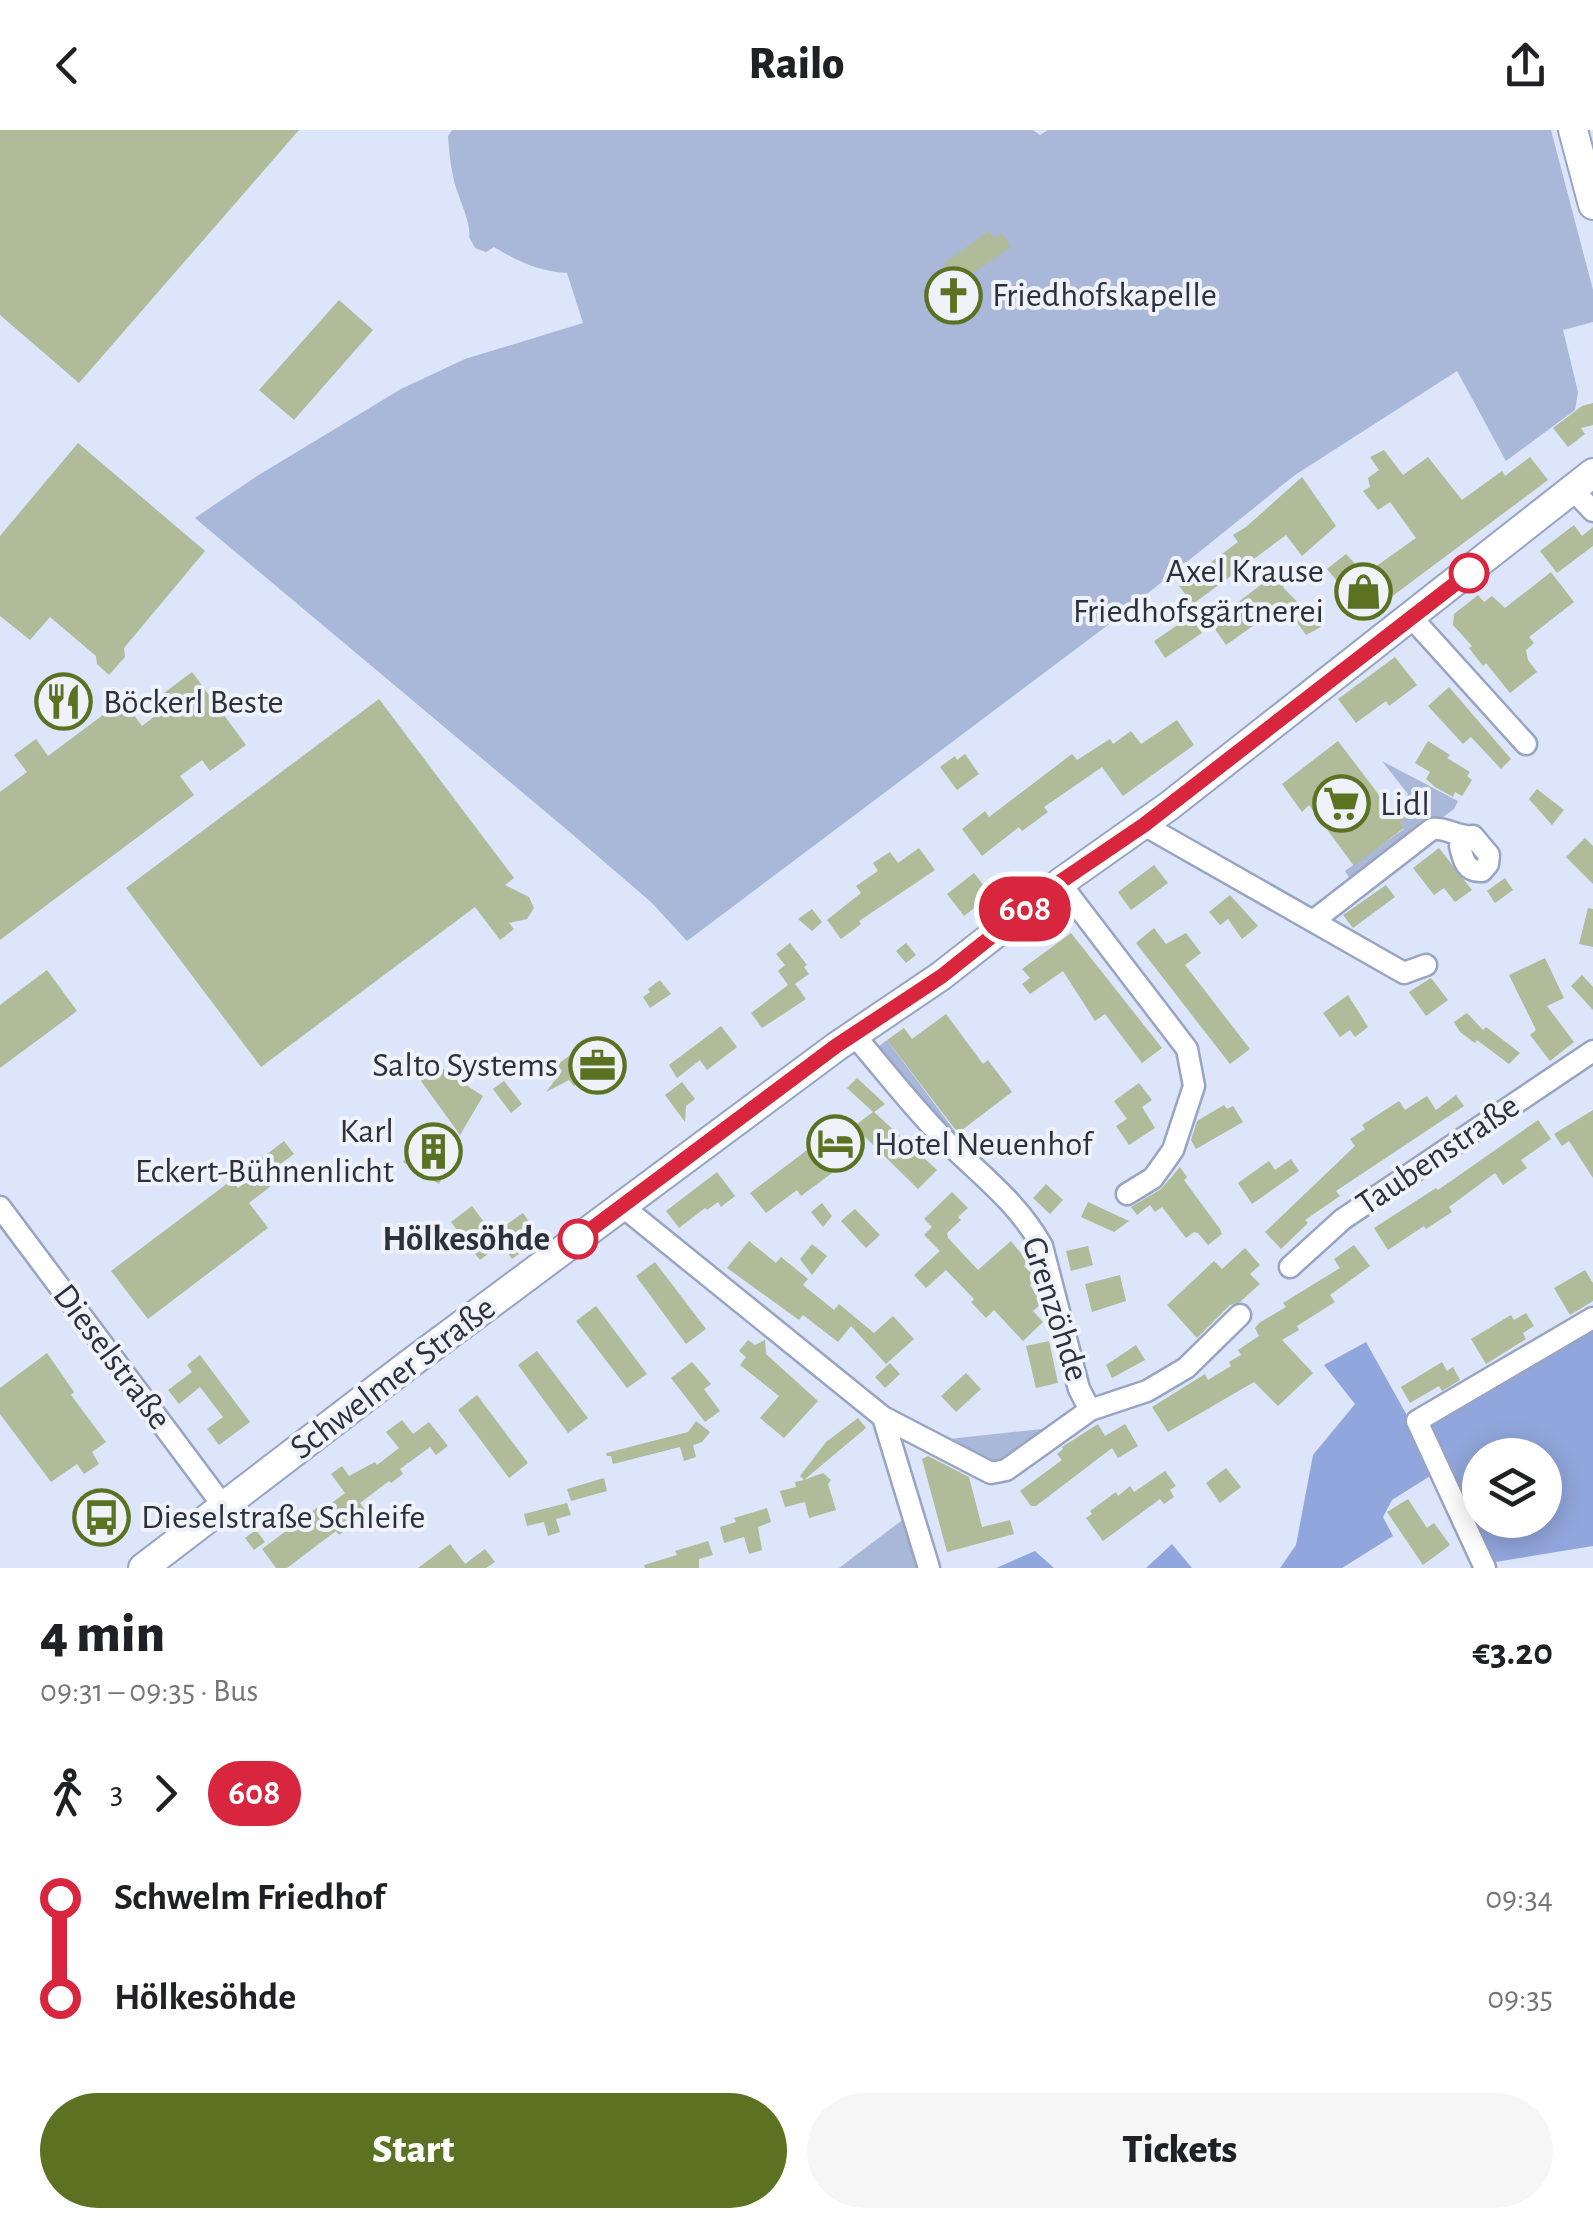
<!DOCTYPE html>
<html lang="en">
<head>
<meta charset="utf-8">
<style>
	:root { --surface:#fff; --page:#f6f6f6; --text:#202124; --muted:#757577; --accent:#5b7223 }
	body { margin:0; font-family:"Alegreya Sans",sans-serif; background:var(--page); color:var(--text); height:100vh; display:flex; flex-direction:column; font-size:38px; white-space:nowrap }
	* { box-sizing:border-box; margin:0 }
	p { font-size:32px; color:var(--muted) }
	.icon { flex:none; width:55px; height:55px; fill:none; stroke:currentColor; stroke-width:2; stroke-linecap:round; stroke-linejoin:round }
	.map { position:relative; height:1438px; overflow:hidden }
	.details { display:flex; flex-direction:column; background:var(--surface); flex:1 }
	.details>* { flex:none }
	.badge { padding:0 20px; border-radius:32px; font-size:35px; line-height:65px }
	.fabs { position:absolute; left:1462px; top:1308px; display:grid; gap:20px }
	.fabs a { display:grid; place-items:center; width:100px; height:100px; border-radius:50%; background:var(--surface); box-shadow:0 5px 25px #0003; font-size:50px }
	.map>.badge { position:absolute; translate:-50% -50%; box-shadow:0 0 0 5px #fff }
	.legs { display:flex; align-items:center; gap:15px; height:110px; padding:0 40px; font-size:32px }
	.legs p { margin-inline-start:auto }
	.headline { display:flex; align-items:center; justify-content:space-between; height:170px; padding:0 40px }
	h1 { font-size:55px; font-weight:800; line-height:75px }
	.button { display:flex; gap:20px; margin-top:auto; padding:20px 40px }
	.button a { flex:1; height:115px; border-radius:60px; background:var(--accent); color:#fff; font-size:40px; font-weight:800; line-height:115px; text-align:center }
	.button a+a { background:var(--page); color:var(--text) }
	ul { padding:0 40px; list-style:none }
	li { display:flex; align-items:center; gap:35px; height:100px; font-size:38px }
	li i { display:grid; place-items:center; width:15px; height:100%; margin:0 12px; background:currentColor }
	li i::after { content:''; width:25px; height:25px; margin:-12px; border:8px solid; border-radius:50%; background:var(--surface) }
	li p { margin-inline-start:auto }
	li:first-child i { background:linear-gradient(#0000 50%,currentColor 0) }
	li:last-child i { background:linear-gradient(currentColor 50%,#0000 0) }
	header { display:flex; justify-content:space-between; align-items:center; height:130px; padding:0 40px; background:var(--surface); font-size:45px; font-weight:800 }
	.map>svg:first-child { display:block }
	.green { fill:#a9b7d8 }
	.forest { fill:#91a6dc; fill-rule:evenodd }
	.building { fill:#afbb99 }
	.lines { fill:none; stroke-linecap:round; stroke-linejoin:round }
	.minor-casing { stroke:#97a4c4; stroke-width:25 }
	.secondary-casing { stroke:#97a4c4; stroke-width:32 }
	.minor { stroke:#fff; stroke-width:20 }
	.secondary { stroke:#fff; stroke-width:28 }
	.line-1-casing { stroke:#fff; stroke-width:22 }
	.line-1 { stroke:#d7263d; stroke-width:15 }
	.stop-1-dot { fill:#fff; stroke:#d7263d; stroke-width:5 }
	.labels { text-anchor:middle; dominant-baseline:central; stroke-width:8; stroke-linejoin:round; paint-order:stroke }
	.poi-label { font-size:35px; fill:#2c313e; stroke:#eff2f9; text-anchor:start }
	.street-label { font-size:35px; fill:#2c313e; stroke:#eff2f9 }
	.stop-label { font-size:35px; font-weight:bold; fill:#2c313e; stroke:#eff2f9; text-anchor:end }
</style>
</head>
<body>
<header><svg class="icon" aria-label="back" viewBox="0 0 24 24"><path d="M15 5l-7 7 7 7"/></svg>Railo<svg class="icon" aria-label="share" viewBox="0 0 24 24"><path d="M12 15V3M7 8l5-5 5 5M5 13v7h14v-7"/></svg></header>
<div class="map">
<svg width="1593" height="1438" viewBox="0 0 1593 1438">
	<rect width="100%" height="100%" fill="#dce5f9"/>
	<path class="green" d="M452 0H1033L1040 5 1048 0H1551L1593 160V192L1563 200 1578 262 1575 280 1506 331 1457 241 1295 345 1112 492 687 811 652 773 572 704 195 388 257 346 401 259 465 229 583 193 567 143C538 141 519 132 494 117L486 122 475 118 469 107C472 92 456 64 453 46 450 33 449 19 448 6Z
		M1382 631 1458 671 1454 679 1353 754 1345 741 1404 699 1400 693 1412 684 1403 673 1408 664Z
		M887 910 957 1004H949L875 919Z
		M1078 1278 998 1334H987L917 1299 949 1309 1042 1299Z
		M905 1388 919 1438H839Z"/>
	<path class="forest" d="M1593 1191V1416L1489 1433 1416 1296ZM1480 1325H1545V1390H1480Z
		M1366 1212 1438 1341 1392 1370 1383 1387 1393 1406 1342 1438H1280L1296 1415 1313 1325 1355 1274 1324 1235Z
		M1172 1414 1192 1438H1146Z
		M1035 1421 1054 1438H996Z"/>
	<path class="building" d="M0 0H299L79 253 0 185Z
		M989 101 994 108 1002 103 1011 117 958 154 943 134Z
		M339 170 373 200 294 290 259 260Z
		M1593 273V295L1581 298 1585 304 1568 317 1553 298 1582 276Z
		M78 313 205 421 124 518 125 527 109 545 97 534 96 526 50 487 30 510 0 486V406Z
		M1384 320 1403 345 1428 327 1462 370 1502 341 1505 346 1530 327 1548 350 1359 491 1337 468 1346 462 1327 439 1346 424 1365 444 1416 408 1390 372 1378 380 1363 361 1370 357 1368 348 1379 340 1370 327Z
		M1302 347 1336 396 1302 426 1286 405 1193 474 1179 456 1238 412 1233 405 1246 397Z
		M1574 395 1582 406 1593 397V416L1557 443 1540 421Z
		M1284 437 1295 449 1283 457 1321 497 1306 505 1284 474 1226 515 1211 493Z
		M1551 442 1574 472 1529 507 1534 513 1526 520 1528 530 1537 542 1510 563 1486 533 1483 536 1469 518 1472 516 1453 495 1454 484 1478 465 1484 472 1492 466 1505 478Z
		M1191 486 1202 503 1165 528 1154 511Z
		M1395 527 1417 555 1389 576 1386 571 1356 593 1338 569Z
		M192 542 246 615 210 641 202 630 180 646 194 665 0 810V662L27 642 14 625 36 609 48 626 123 570 142 596 163 580 156 569Z
		M1449 557 1511 629 1501 639 1471 607 1463 614 1428 576Z
		M379 569 514 748 505 755 529 767 534 778 527 789 509 793 514 799 500 810 475 777 261 937 126 758Z
		M1177 590 1194 615 1123 666 1102 637 1044 677 1048 682 1022 701 1019 697 982 726 962 699 985 681 989 687 1072 624 1077 630 1110 609 1113 614 1131 601 1141 614Z
		M1338 611 1392 682 1403 673 1412 684 1400 693 1404 698 1354 736 1309 675 1302 682 1282 654Z
		M1428 611 1450 625 1447 628 1470 642 1467 646 1472 650 1462 666 1455 662 1453 667 1435 657 1426 649 1430 642 1415 633Z
		M965 624 979 644 957 660 940 637 955 626 957 630Z
		M1537 659 1564 680 1552 695 1529 669Z
		M1585 708 1593 716V754L1566 727Z
		M919 718 935 740 859 791 861 794 841 809 827 790 861 763 856 756 878 741 873 733 890 722 898 733Z
		M1439 718 1472 760 1455 772 1444 758 1434 765 1413 738Z
		M1154 735 1168 753 1131 780 1118 762Z
		M974 743 991 765 964 786 947 764Z
		M1505 748 1513 760 1495 773 1487 761Z
		M1386 755 1395 767 1353 798 1343 785Z
		M1230 765 1258 796 1242 809 1228 789 1220 795 1209 782Z
		M1588 778 1593 779V817L1579 814Z
		M812 779 822 792 812 801 798 789Z
		M1154 798 1166 814 1186 803 1201 823 1185 835 1250 919 1230 934 1136 813Z
		M1071 803 1162 918 1142 933 1105 884 1095 891 1063 841 1030 864 1022 854 1030 848 1022 839Z
		M790 813 807 835 804 837 809 844 795 854 806 869 762 898 751 883 788 855 778 841 785 835 776 824Z
		M906 813 916 825 906 833 896 821Z
		M1545 828 1564 868 1547 876 1574 912 1550 931 1530 905 1536 900 1509 845Z
		M47 840 77 881 0 938V875Z
		M1582 845 1593 857V880L1571 856Z
		M1431 848 1448 870 1426 886 1409 862Z
		M660 850 671 864 650 878 643 867 650 862 648 859Z
		M1348 865 1368 897 1355 907 1350 900 1340 907 1323 883Z
		M1467 883 1483 900 1486 897 1520 923 1509 934 1477 910 1475 913 1460 902 1454 892Z
		M946 884 983 934 988 930 1012 962 958 1003 887 910 904 898 912 909Z
		M721 896 737 917 707 940 700 930 677 948 669 935Z
		M589 911 606 933 574 956 569 950 546 962 562 941 557 935Z
		M441 936 448 944 455 938 469 957 483 966 460 1005 421 951Z
		M857 948 885 974 874 982 937 1040 918 1059 865 1007 846 1022 851 1029 801 1066 797 1060 766 1083 750 1063 839 996 845 1003 873 982 847 958Z
		M504 951 522 974 511 983 493 959Z
		M682 952 695 969 686 976 685 992 665 965Z
		M1139 953 1152 970 1142 977 1155 998 1129 1015 1116 996 1127 989 1114 971Z
		M1456 965 1464 976 1336 1061 1340 1066 1305 1090 1308 1093 1281 1119 1265 1102 1355 1016 1350 1009 1365 999 1362 995 1399 971 1405 980 1427 966 1436 980Z
		M1224 975 1227 979 1233 976 1243 992 1196 1019 1191 1010 1197 991Z
		M1593 980V1048L1569 1011 1562 1016 1554 1004Z
		M1538 990 1551 1009 1521 1030 1527 1038 1503 1055 1495 1043 1449 1077 1452 1082 1426 1099 1424 1096 1388 1120 1374 1098 1436 1058 1438 1060Z
		M425 994 460 1015 439 1054 403 1032Z
		M284 1011 294 1024 264 1046 254 1034Z
		M1291 1029 1299 1041 1252 1074 1238 1053 1269 1031 1275 1040Z
		M1180 1037 1187 1047 1184 1050 1220 1099 1222 1104 1208 1115 1198 1103 1194 1102 1186 1108 1162 1077 1155 1082 1150 1075 1137 1085 1131 1077 1161 1059Z
		M260 1041 271 1056 249 1073 268 1098 148 1189 111 1141 232 1050 238 1058Z
		M717 1042 735 1066 721 1077 718 1072 707 1080 705 1078 679 1098 666 1081Z
		M1046 1054 1063 1070 1050 1084 1033 1068Z
		M952 1062 968 1078 958 1087 961 1090 947 1103 948 1108 978 1140 1011 1111 1028 1132 1024 1136 1036 1148 1030 1155 1042 1173 1033 1181 1043 1192 1023 1211 994 1180 986 1188 971 1172 974 1169 946 1140 926 1158 914 1145 940 1121 924 1105 932 1097 924 1089Z
		M1088 1072 1129 1091 1114 1102 1081 1087Z
		M822 1073 832 1086 823 1097 811 1082Z
		M472 1076 493 1104 523 1083 540 1108 512 1129 501 1114 480 1130 451 1092Z
		M855 1079 880 1105 866 1118 841 1091Z
		M749 1111 776 1133 781 1127 808 1149 803 1155 834 1180 839 1174 874 1203 893 1186 914 1209 886 1234 851 1196 838 1212 803 1185 799 1190 727 1138Z
		M812 1114 827 1126 812 1145 800 1129Z
		M1354 1115 1370 1136 1330 1165 1335 1172 1297 1196 1299 1200 1282 1210 1313 1243 1278 1276 1254 1252 1168 1302 1152 1277 1205 1244 1208 1250 1231 1236 1229 1232 1241 1225 1238 1220 1259 1206 1255 1198 1259 1193 1286 1177 1283 1173 1340 1138 1334 1129Z
		M1088 1116 1093 1135 1071 1141 1066 1121Z
		M1245 1118 1260 1135 1250 1144 1260 1154 1240 1172 1230 1175 1197 1208 1167 1175 1214 1131 1222 1139Z
		M655 1132 706 1199 686 1214 636 1146Z
		M1585 1140 1593 1153V1171L1570 1185 1554 1158Z
		M1120 1145 1126 1171 1092 1182 1085 1154Z
		M596 1176 647 1244 627 1258 576 1191Z
		M1526 1183 1534 1196 1523 1203 1526 1209 1486 1234 1471 1209 1511 1185 1514 1190Z
		M748 1210 755 1215 765 1210 766 1224 818 1271 784 1308 760 1288 779 1266 740 1235 746 1227 739 1221Z
		M1049 1211 1058 1253 1036 1258 1026 1216Z
		M1136 1215 1145 1230 1112 1248 1106 1235Z
		M537 1221 588 1288 568 1303 518 1235Z
		M47 1223 74 1262 71 1265 106 1312 92 1322 99 1334 84 1344 77 1334 51 1352 0 1284V1258Z
		M200 1225 250 1292 219 1315 207 1299 223 1287 200 1257 179 1274 168 1260 192 1242 187 1235Z
		M692 1232 711 1254 704 1259 720 1281 705 1292 671 1248Z
		M1442 1232 1447 1241 1453 1237 1460 1250 1442 1261 1439 1256 1410 1273 1401 1257Z
		M890 1233 900 1244 885 1258 875 1247Z
		M966 1243 981 1259 956 1282 941 1266Z
		M477 1265 528 1333 509 1348 458 1280Z
		M858 1288 866 1298 804 1350 823 1343 831 1350 828 1354 836 1380 809 1388 805 1372 785 1377 780 1361 796 1357 795 1352 804 1350 800 1346 826 1312Z
		M402 1290 413 1304 429 1292 448 1316 436 1325 430 1317 400 1339 403 1344 391 1353 389 1351 360 1373 368 1384 339 1405 336 1401 287 1438H276L262 1419 318 1377 321 1381 345 1363 331 1344 342 1336 349 1346 375 1332 377 1335 399 1318 386 1302Z
		M696 1291 710 1302 702 1312 693 1315 696 1327 684 1331 680 1317 613 1334 611 1326H607L606 1323 688 1302Z
		M1098 1294 1105 1306 1125 1294 1138 1316 1118 1328 1112 1318 1036 1376H1031L1020 1361 1062 1330 1057 1324 1063 1319 1062 1317Z
		M928 1326 969 1347 982 1397 1010 1390 1014 1404 947 1422 922 1329Z
		M1226 1338 1241 1357 1220 1373 1206 1353Z
		M1165 1341 1176 1356 1170 1360 1174 1367 1164 1374 1160 1369 1103 1411 1086 1388 1092 1384 1090 1381 1116 1362 1118 1366 1130 1356 1134 1362Z
		M604 1348 607 1361 571 1371 567 1359Z
		M1408 1369 1427 1398 1434 1393 1450 1415 1423 1435 1387 1382Z
		M567 1373 571 1385 556 1389 560 1402 548 1406 544 1392 527 1396 524 1384Z
		M767 1378 771 1392 758 1397 762 1420 749 1424 744 1407 724 1413 720 1397 736 1392 734 1388Z
		M256 1400 265 1412 254 1420 245 1408Z
		M708 1411 713 1425 699 1429V1438H645L644 1435 677 1425 675 1421Z
		M450 1414 465 1434 485 1419 495 1432 486 1438H418Z"/>
	<g class="lines">
		<defs>
			<path id="minor" d="M1574 361 1593 381
				M1411 487 1526 614
				M1144 695 1404 843 1426 835
				M1060 753 1187 919 1194 956 1173 1020 1153 1048 1127 1064
				M1313 791 1432 699C1447 697 1458 708 1473 706L1489 725 1488 734 1482 741C1466 742 1463 730 1460 716L1464 708
				M854 905C885 941 914 979 947 1012 982 1046 1018 1073 1042 1116L1079 1259 1090 1280
				M622 1076 883 1287 991 1343 1006 1340 1090 1280 1147 1261 1186 1238 1240 1185
				M0 1077 224 1377
				M1290 1137 1343 1089 1593 921
				M883 1287 929 1438
				M1485 1438 1417 1291 1593 1188"/>
			<path id="secondary" d="M1573 0 1593 75
				M143 1438 408 1235 836 917 941 846 1060 753 1169 676 1593 343"/>
		</defs>
		<use href="#minor" class="minor-casing"/>
		<use href="#secondary" class="secondary-casing"/>
		<use href="#minor" class="minor"/>
		<use href="#secondary" class="secondary"/>
	</g>
	<g class="lines">
		<defs>
			<path id="line-1" d="M578 1109 836 916 942 846 1060 752 1144 695 1469 443"/>
		</defs>
		<use href="#line-1" class="line-1-casing"/>
		<use href="#line-1" class="line-1"/>
	</g>
	<defs>
		<symbol id="church-ring" viewBox="-11 -11 22 22"><circle r="9.5" fill="#eff2f9" stroke="#5b7223" stroke-width="1.5"/><path d="M-1.2-6h2.4v3.5h3.3v2.4h-3.3V6h-2.4V-.1h-3.3v-2.4h3.3Z" fill="#5b7223"/></symbol>
		<symbol id="shop-ring" viewBox="-11 -11 22 22"><circle r="9.5" fill="#eff2f9" stroke="#5b7223" stroke-width="1.5"/><path d="M-5-2.5h2.3a2.7 3.5 0 0 1 5.4 0H5L5.5 6h-11ZM-1.5-2.5h3a1.5 2.3 0 0 0-3 0Z" fill="#5b7223"/></symbol>
		<symbol id="restaurant-ring" viewBox="-11 -11 22 22"><circle r="9.5" fill="#eff2f9" stroke="#5b7223" stroke-width="1.5"/><path d="M-5-6h1v4h1v-4h1v4h1v-4h1v5L-1.5 .5V6h-2V.5L-5-1ZM5-6V6H3V1.5H1.5Q1.5-4 5-6Z" fill="#5b7223"/></symbol>
		<symbol id="supermarket-ring" viewBox="-11 -11 22 22"><circle r="9.5" fill="#eff2f9" stroke="#5b7223" stroke-width="1.5"/><path d="M-6-5.5h2.5l.6 2H6L4.5 2H-2.5L-4.4-4H-6ZM-1.5 3.2a1.3 1.3 0 1 0 .1 0ZM3 3.2a1.3 1.3 0 1 0 .1 0Z" fill="#5b7223"/></symbol>
		<symbol id="office-ring" viewBox="-11 -11 22 22"><circle r="9.5" fill="#eff2f9" stroke="#5b7223" stroke-width="1.5"/><path d="M-6-3h4V-5.5h4V-3h4V5H-6ZM-1-4.5V-3h2v-1.5ZM-6 0V1H6V0Z" fill="#5b7223"/></symbol>
		<symbol id="hotel-ring" viewBox="-11 -11 22 22"><circle r="9.5" fill="#eff2f9" stroke="#5b7223" stroke-width="1.5"/><path d="M-6-4.5h1.5V1H6V5H4.5V3h-9V5H-6ZM-4 0a1.8 1.8 0 1 1 3.6 0ZM.5 0V-2.5h3Q6-2.5 6 0Z" fill="#5b7223"/></symbol>
		<symbol id="building-ring" viewBox="-11 -11 22 22"><circle r="9.5" fill="#eff2f9" stroke="#5b7223" stroke-width="1.5"/><path d="M-4-6H4V6H1V3H-1V6H-4ZM-2.5-4.3h1.7v1.8h-1.7ZM.8-4.3h1.7v1.8H.8ZM-2.5-1h1.7V.8h-1.7ZM.8-1h1.7V.8H.8Z" fill="#5b7223"/></symbol>
		<symbol id="bus-ring" viewBox="-11 -11 22 22"><circle r="9.5" fill="#eff2f9" stroke="#5b7223" stroke-width="1.5"/><path d="M-5-6H5V4H4V6H2V4H-2V6H-4V4H-5ZM-3.5-4V0h7V-4ZM-3.5 1.2v1.5H-2V1.2ZM2 1.2v1.5H3.5V1.2Z" fill="#5b7223"/></symbol>
	</defs>
	<g fill-rule="evenodd">
		<use href="#church-ring" x="922" y="134" width="63" height="63"/>
		<use href="#shop-ring" x="1332" y="430" width="63" height="63"/>
		<use href="#restaurant-ring" x="32" y="540" width="63" height="63"/>
		<use href="#supermarket-ring" x="1310" y="642" width="63" height="63"/>
		<use href="#office-ring" x="566" y="904" width="63" height="63"/>
		<use href="#hotel-ring" x="804" y="982" width="63" height="63"/>
		<use href="#building-ring" x="402" y="990" width="63" height="63"/>
		<use href="#bus-ring" x="70" y="1356" width="63" height="63"/>
	</g>
	<g class="stop-1-dot">
		<circle cx="1469" cy="443" r="18"/>
		<circle cx="578" cy="1109" r="18"/>
	</g>
	<g class="labels">
		<g class="poi-label">
			<text x="992" y="165">Friedhofskapelle</text>
			<text x="1324" y="441" text-anchor="end">Axel Krause<tspan x="1324" dy="40">Friedhofsgärtnerei</tspan></text>
			<text x="103" y="572">Böckerl Beste</text>
			<text x="1380" y="674">Lidl</text>
			<text x="558" y="935" text-anchor="end">Salto Systems</text>
			<text x="394" y="1001" text-anchor="end">Karl<tspan x="394" dy="40">Eckert-Bühnenlicht</tspan></text>
			<text x="874" y="1014">Hotel Neuenhof</text>
			<text x="141" y="1387">Dieselstraße Schleife</text>
		</g>
		<g class="street-label">
			<text transform="translate(1438 1025) rotate(-34)">Taubenstraße</text>
			<text transform="translate(1055 1179) rotate(72)">Grenzöhde</text>
			<text transform="translate(112 1227) rotate(53)">Dieselstraße</text>
			<text transform="translate(393 1248) rotate(-37)">Schwelmer Straße</text>
		</g>
		<g class="stop-label">
			<text x="550" y="1109">Hölkesöhde</text>
		</g>
	</g>
</svg>
<div class="fabs">
<a><svg class="icon" aria-label="layers" viewBox="0 0 24 24"><path d="M12 4l9 5-9 5-9-5zM3 14l9 5 9-5"/></svg></a>
</div>
<b class="badge" style="left:1025px;top:779px;background:#d7263d;color:#fff">608</b>
</div>
<section class="details">
<div class="headline"><div><h1>4 min</h1><p>09:31 – 09:35 · Bus</p></div><b>€3.20</b></div>
<div class="legs"><svg class="icon" aria-label="walk" viewBox="0 0 24 24"><circle cx="13" cy="4" r="2"/><path d="M13 8l-2 6 4 7M11 14l-3 7M7 12l3-4h3l4 4"/></svg>3<svg class="icon" aria-label="forward" viewBox="0 0 24 24"><path d="M9 5l7 7-7 7"/></svg><b class="badge" style="background:#d7263d;color:#fff">608</b></div>
<ul>
<li><i style="color:#d7263d"></i><b>Schwelm Friedhof</b><p>09:34</p></li>
<li><i style="color:#d7263d"></i><b>Hölkesöhde</b><p>09:35</p></li>
</ul>
<div class="button"><a>Start</a><a>Tickets</a></div>
</section>
</body>
</html>
